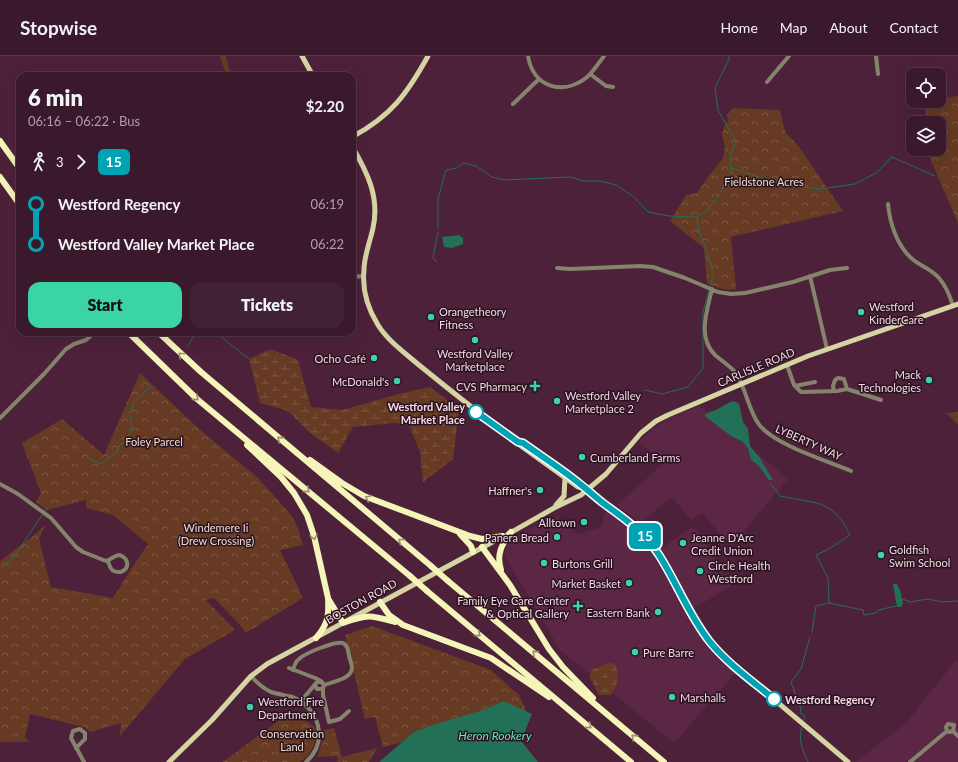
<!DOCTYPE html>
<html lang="en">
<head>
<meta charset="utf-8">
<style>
	:root { --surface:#3a192c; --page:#412234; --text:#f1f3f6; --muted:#aba0a9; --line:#543848; --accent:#3ad4a5 }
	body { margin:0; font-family:Lato,sans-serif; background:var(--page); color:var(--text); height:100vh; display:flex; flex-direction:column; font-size:15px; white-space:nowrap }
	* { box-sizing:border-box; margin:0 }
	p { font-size:13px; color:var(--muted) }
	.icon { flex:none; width:22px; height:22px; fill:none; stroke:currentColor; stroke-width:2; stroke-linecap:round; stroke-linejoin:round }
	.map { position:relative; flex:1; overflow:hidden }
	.sheet { position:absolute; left:16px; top:16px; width:340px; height:264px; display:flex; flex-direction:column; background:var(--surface); border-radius:12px; box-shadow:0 4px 16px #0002,0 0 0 1px var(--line) }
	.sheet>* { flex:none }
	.badge { padding:0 8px; border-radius:6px; font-size:14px; line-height:26px }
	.controls { position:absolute; left:906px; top:12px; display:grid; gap:8px }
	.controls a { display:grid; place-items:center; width:40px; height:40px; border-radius:8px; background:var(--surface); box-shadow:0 4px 16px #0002,0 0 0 1px var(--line); font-size:20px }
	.map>.badge { position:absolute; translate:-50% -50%; box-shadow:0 0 0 2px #fff }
	.legs { display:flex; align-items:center; gap:6px; height:44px; padding:0 12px; font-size:13px }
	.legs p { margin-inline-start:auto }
	.head { display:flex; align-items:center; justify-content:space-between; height:68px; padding:0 12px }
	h1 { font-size:22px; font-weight:800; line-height:30px }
	.primary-button { display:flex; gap:8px; margin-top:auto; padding:8px 12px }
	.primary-button a { flex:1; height:46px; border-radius:12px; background:var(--accent); color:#111; font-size:16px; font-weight:800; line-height:46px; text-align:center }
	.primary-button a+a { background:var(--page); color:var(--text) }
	ul { padding:0 12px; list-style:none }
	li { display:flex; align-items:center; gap:14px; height:40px; font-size:15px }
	li i { display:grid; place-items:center; width:6px; height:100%; margin:0 5px; background:currentColor }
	li i::after { content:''; width:10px; height:10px; margin:-5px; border:3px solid; border-radius:50%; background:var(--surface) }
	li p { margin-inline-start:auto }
	li:first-child i { background:linear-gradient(#0000 50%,currentColor 0) }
	li:last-child i { background:linear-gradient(currentColor 50%,#0000 0) }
	header { display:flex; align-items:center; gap:24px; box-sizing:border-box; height:56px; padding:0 20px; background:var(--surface); border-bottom:1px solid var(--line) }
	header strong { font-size:19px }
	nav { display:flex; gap:22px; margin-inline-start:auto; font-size:14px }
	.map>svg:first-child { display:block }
	.built { fill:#5c2745 }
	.grass { fill:#663a23 }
	.wetland { fill:url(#wetland-marsh) }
	.park { fill:url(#park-crowns) }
	.water { fill:#227057 }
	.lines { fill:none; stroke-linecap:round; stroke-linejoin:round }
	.stream { stroke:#227057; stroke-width:1 }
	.minor { stroke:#84846c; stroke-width:4 }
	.major { stroke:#d5d4a3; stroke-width:5 }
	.highway { stroke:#f5f4b9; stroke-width:6 }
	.highway-bridge { stroke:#f5f4b9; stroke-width:6 }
	.oneway { stroke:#998f73 }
	.line-1-casing { stroke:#fff; stroke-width:9 }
	.line-1 { stroke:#00a3b4; stroke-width:6 }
	.poi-dot { fill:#3ad4a5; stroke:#28131e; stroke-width:1.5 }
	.stop-1-dot { fill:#fff; stroke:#00a3b4; stroke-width:2 }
	.labels { text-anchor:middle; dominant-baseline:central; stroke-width:3; stroke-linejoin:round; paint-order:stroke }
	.park-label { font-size:11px; fill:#f0dbd0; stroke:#28131e }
	.poi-label { font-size:11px; fill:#f5d7e5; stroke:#28131e; text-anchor:start }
	.street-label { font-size:11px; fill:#f5d7e5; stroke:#28131e }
	.stop-label { font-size:11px; font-weight:bold; fill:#f5d7e5; stroke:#28131e; text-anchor:end }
	.water-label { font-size:12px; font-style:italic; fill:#61eabb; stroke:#28131e }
</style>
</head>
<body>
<header>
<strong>Stopwise</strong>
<nav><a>Home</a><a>Map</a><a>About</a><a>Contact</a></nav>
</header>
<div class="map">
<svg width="958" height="706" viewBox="0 0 958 706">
	<defs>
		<pattern id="wetland-marsh" width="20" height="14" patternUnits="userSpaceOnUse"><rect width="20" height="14" fill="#663a23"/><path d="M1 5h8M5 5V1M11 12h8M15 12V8" fill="none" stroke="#7c5643"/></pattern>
		<pattern id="park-crowns" width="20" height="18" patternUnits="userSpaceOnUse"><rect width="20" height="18" fill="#663a23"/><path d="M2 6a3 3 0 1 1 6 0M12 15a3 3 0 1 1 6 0" fill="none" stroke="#7c5643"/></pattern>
	</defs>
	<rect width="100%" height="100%" fill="#4e213a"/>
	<path class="built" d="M699 350 788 423 731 490 702 457 691 464 672 441 640 467 617 449 665 406 639 386 654 372 668 363Z
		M606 454 628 471 653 498 694 470 731 530 686 557 701 581 736 616 674 687 560 594 504 499 509 485 525 475 557 460 576 478 578 477 579 478 601 471Z
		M956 604 958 607V706H856L907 666Z"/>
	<path class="grass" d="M220 0H226L231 20H226L225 17 222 16 225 15Z"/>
	<path class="wetland" d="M271 293 298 304 311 351 342 354 399 338 430 331 459 353 453 403 423 426 420 396 409 369 394 367 353 371 338 397 310 377 288 355 260 347 249 303Z
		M609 607 615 608C621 622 618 626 611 639H599L589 620 593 613Z"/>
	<path class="park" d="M958 40V167L926 93H939V67H929L922 46 939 45V43Z
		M733 52 780 54 783 68 786 77 797 88 843 155 731 181 736 233C725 235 717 232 707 227L704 192 670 165 686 139 697 137 708 121 723 102 725 91 722 79 724 71 728 65 727 59Z
		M140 317 198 372 259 423 292 460 298 472 303 489 280 494 303 542 246 577 240 569 214 542 206 544 235 574 185 603 120 680 121 667 90 676 84 671 30 658 25 682 30 686H0V505L37 477 45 469 39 483 51 531 113 542 131 513 148 488 113 459 86 452V444L47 454 36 446 41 437 22 387 62 363 104 399Z
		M958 356V369L946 357Z
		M372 570 491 614 519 639 527 656 383 691 375 661 365 663 345 579Z
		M292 655 316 672C317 686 312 698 300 706H223Z
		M334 672 342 701 377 692 369 706H338L337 700 317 701 323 684 324 674Z"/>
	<path class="water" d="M459 179 463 182V188L452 192 444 191 442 181Z
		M733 345 736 346 739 348 743 366 748 373 750 390 760 402 773 424H769L758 409 751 404 748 392 743 386 731 380 706 361 705 358C709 356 714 355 718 353 723 350 727 347 733 345Z
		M893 528H897L901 537 903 548 901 551H897Z
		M504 645 532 658 521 685 538 706H379L414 676 436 668 483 654Z"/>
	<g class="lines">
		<path class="stream" d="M732 112 780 128 820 133 855 128 876 117 892 101 935 120
			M697 161 699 174 714 217 710 231
			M438 172V143L446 114 457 112 463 107 476 110 492 121 505 124 571 121 583 125H600L616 129 634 141 648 156 669 160 697 161 707 154 720 138 732 117 730 107 731 97 736 86 718 54 715 32 729 3V0
			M437 206 433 202 438 176
			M215 276 249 303
			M188 290 196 276
			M645 334 662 338 688 331 703 312V256L709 234
			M89 403 101 408 117 396 120 389 128 383 132 369 129 356 132 354 133 347 151 330
			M770 427 780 440C815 448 832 442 850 479L827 494 816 499 828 522 829 547
			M45 455 48 451
			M0 514 13 502 43 458
			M902 545 903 543 910 546 928 543 942 546 958 545
			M812 576 816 550 829 547 863 554 864 559 876 557 878 554 896 550
			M804 664 805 660 800 657 801 653 791 626 801 613 810 581
			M802 671C798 684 802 693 808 706"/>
		<path class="minor" d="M528 0C533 31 562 40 586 22 593 16 598 8 604 0
			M876 0 878 18
			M590 18 606 30 613 31
			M767 26 789 0
			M513 48 539 23
			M888 148C890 169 898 193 916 206 924 211 932 214 939 222 946 230 950 240 953 250
			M557 212 570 213 640 210 653 211 685 222 718 236 731 238 745 237 793 226 830 214 847 212
			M810 220 827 293
			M352 221 364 220
			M712 233C707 255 697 281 715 299 722 305 730 310 736 317 746 333 748 352 758 367 771 388 828 405 851 415
			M787 309 794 329 801 336 837 335 847 333 881 344
			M795 330 815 326
			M834 335 833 330 835 324 838 322 844 323 847 333
			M0 362 44 318 66 293 74 288 86 284 92 279
			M0 428 18 438 51 462 76 491 83 496 106 505C111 504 114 499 120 499 129 503 130 512 121 516 112 517 110 512 108 505
			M289 612 315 622 321 625
			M293 614C294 610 295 606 299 603 305 597 335 585 343 587 348 590 348 594 349 600 350 604 352 608 352 612 352 623 332 626 324 629
			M251 620C257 627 263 632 271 636 277 638 285 639 292 641 307 646 317 660 319 675 320 687 315 698 306 706
			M323 632V639L329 666 340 663 349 655
			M301 645 317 626H322L324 630 322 633H317L315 629
			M953 675 958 680
			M76 692 85 683V677L80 673 73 675 71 682 84 706
			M910 706 947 675 950 676 953 675 954 669 948 668 946 671 947 675"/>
		<path class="major" d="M302 0 313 20
			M352 81C391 60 407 38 428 0
			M352 90C367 116 380 141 373 172 370 186 364 200 364 214 362 233 368 253 378 269 388 285 405 297 419 309 451 335 482 360 515 384L521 390 578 431 584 433
			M518 386 523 387 580 427 603 447 627 464 639 474 656 494 699 570 717 593 738 613 848 706
			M556 449 564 440 565 422
			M508 478 554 452 581 439 606 418 641 377 656 365 668 359 808 300 958 248
			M169 706 212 664 251 620 267 608 500 482"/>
		<path class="highway" d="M0 85 20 113
			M0 121 20 149
			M128 276 197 343 410 520
			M158 276 201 316 431 510
			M247 389 281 421 294 437 307 459 314 480 328 542C329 560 328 568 316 582
			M310 404 342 427 364 440 470 480 482 483 503 480
			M460 478 471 490 473 496
			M482 491 510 529 549 593 563 611 593 642
			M501 514C496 498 502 488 511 476
			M448 525 664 706
			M427 535 631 706
			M329 544 343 567C368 558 370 559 395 566
			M380 546 389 559 403 569 491 602 549 641"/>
		<path class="highway-bridge" d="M431 510 448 525
			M410 520 427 535"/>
	</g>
	<defs><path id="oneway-chevron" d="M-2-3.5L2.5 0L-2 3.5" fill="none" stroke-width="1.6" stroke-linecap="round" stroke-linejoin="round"/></defs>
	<g class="oneway">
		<use href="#oneway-chevron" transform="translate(181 299) rotate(-137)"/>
		<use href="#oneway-chevron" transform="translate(196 342) rotate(41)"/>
		<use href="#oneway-chevron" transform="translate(280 383) rotate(-140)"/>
		<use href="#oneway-chevron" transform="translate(307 434) rotate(40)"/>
		<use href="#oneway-chevron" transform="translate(368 442) rotate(-155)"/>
		<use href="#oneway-chevron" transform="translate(314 481) rotate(77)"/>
		<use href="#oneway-chevron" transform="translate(401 485) rotate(-141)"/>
		<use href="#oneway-chevron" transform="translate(478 578) rotate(40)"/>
		<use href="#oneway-chevron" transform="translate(535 597) rotate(-140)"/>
		<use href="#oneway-chevron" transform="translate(589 670) rotate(40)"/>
		<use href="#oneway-chevron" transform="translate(634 681) rotate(-140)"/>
	</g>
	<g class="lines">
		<defs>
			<path id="line-1" d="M476 356 518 386 523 387C541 400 562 413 580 428 588 434 595 441 603 447 625 463 643 475 659 499 677 527 689 560 710 586 728 608 752 625 774 643"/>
		</defs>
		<use href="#line-1" class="line-1-casing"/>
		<use href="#line-1" class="line-1"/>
	</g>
	<g class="poi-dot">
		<circle cx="861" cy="256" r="4"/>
		<circle cx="431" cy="261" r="4"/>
		<circle cx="475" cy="284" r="4"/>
		<circle cx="374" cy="302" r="4"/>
		<circle cx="929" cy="324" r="4"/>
		<circle cx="397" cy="325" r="4"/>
		<path d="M533 324h4v4h4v4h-4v4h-4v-4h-4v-4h4z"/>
		<circle cx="557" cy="345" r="4"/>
		<circle cx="582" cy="401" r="4"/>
		<circle cx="540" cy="434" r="4"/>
		<circle cx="584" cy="466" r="4"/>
		<circle cx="557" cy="481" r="4"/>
		<circle cx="683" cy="487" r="4"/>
		<circle cx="881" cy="499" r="4"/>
		<circle cx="544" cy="507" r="4"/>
		<circle cx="700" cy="515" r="4"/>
		<circle cx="629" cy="527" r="4"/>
		<path d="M576 544h4v4h4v4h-4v4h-4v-4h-4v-4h4z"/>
		<circle cx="658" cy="556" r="4"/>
		<circle cx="635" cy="596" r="4"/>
		<circle cx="672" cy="641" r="4"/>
		<circle cx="250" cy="651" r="4"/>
	</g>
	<g class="stop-1-dot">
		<circle cx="476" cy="356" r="7"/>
		<circle cx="774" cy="643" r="7"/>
	</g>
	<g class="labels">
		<g class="park-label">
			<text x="764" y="125">Fieldstone Acres</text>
			<text x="154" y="385">Foley Parcel</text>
			<text x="216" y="471">Windemere Ii<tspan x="216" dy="13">(Drew Crossing)</tspan></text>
			<text x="292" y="677">Conservation<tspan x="292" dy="13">Land</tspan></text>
		</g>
		<g class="poi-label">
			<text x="869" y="250">Westford<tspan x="869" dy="13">KinderCare</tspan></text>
			<text x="439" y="255">Orangetheory<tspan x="439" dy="13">Fitness</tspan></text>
			<text x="475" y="297" text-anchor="middle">Westford Valley<tspan x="475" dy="13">Marketplace</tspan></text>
			<text x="366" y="302" text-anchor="end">Ocho Café</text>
			<text x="921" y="318" text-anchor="end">Mack<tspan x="921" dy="13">Technologies</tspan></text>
			<text x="389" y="325" text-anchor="end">McDonald's</text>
			<text x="527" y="330" text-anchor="end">CVS Pharmacy</text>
			<text x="565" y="339">Westford Valley<tspan x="565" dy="13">Marketplace 2</tspan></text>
			<text x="590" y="401">Cumberland Farms</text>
			<text x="532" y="434" text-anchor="end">Haffner's</text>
			<text x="576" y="466" text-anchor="end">Alltown</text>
			<text x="549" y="481" text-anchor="end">Panera Bread</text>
			<text x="691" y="481">Jeanne D'Arc<tspan x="691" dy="13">Credit Union</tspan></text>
			<text x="889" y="493">Goldfish<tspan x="889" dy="13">Swim School</tspan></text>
			<text x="552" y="507">Burtons Grill</text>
			<text x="708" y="509">Circle Health<tspan x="708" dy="13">Westford</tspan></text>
			<text x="621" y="527" text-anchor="end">Market Basket</text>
			<text x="569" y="544" text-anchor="end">Family Eye Care Center<tspan x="569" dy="13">&amp; Optical Gallery</tspan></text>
			<text x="650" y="556" text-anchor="end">Eastern Bank</text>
			<text x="643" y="596">Pure Barre</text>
			<text x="680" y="641">Marshalls</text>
			<text x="258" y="645">Westford Fire<tspan x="258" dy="13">Department</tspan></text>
		</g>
		<g class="street-label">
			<text transform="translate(756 311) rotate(-23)">CARLISLE ROAD</text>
			<text transform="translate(809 386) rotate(24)">LYBERTY WAY</text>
			<text transform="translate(361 545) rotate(-29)">BOSTON ROAD</text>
		</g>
		<g class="stop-label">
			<text x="465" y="350">Westford Valley<tspan x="465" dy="13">Market Place</tspan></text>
			<text x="785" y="643" text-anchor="start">Westford Regency</text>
		</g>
		<g class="water-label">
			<text x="495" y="679">Heron Rookery</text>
		</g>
	</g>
</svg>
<div class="controls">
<a><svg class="icon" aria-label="locate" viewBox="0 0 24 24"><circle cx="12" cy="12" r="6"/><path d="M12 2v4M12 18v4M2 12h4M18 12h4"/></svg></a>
<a><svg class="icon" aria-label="layers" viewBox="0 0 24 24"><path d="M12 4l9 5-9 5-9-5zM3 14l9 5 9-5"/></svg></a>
</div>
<b class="badge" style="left:645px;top:480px;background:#00a3b4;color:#fff">15</b>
<section class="sheet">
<div class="head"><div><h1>6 min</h1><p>06:16 – 06:22 · Bus</p></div><b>$2.20</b></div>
<div class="legs"><svg class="icon" aria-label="walk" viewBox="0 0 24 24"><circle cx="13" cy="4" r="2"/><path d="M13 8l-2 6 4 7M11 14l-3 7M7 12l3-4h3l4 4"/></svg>3<svg class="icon" aria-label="forward" viewBox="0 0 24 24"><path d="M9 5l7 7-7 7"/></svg><b class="badge" style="background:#00a3b4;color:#fff">15</b></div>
<ul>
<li><i style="color:#00a3b4"></i><b>Westford Regency</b><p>06:19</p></li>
<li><i style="color:#00a3b4"></i><b>Westford Valley Market Place</b><p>06:22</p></li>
</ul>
<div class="primary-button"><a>Start</a><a>Tickets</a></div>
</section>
</div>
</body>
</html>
